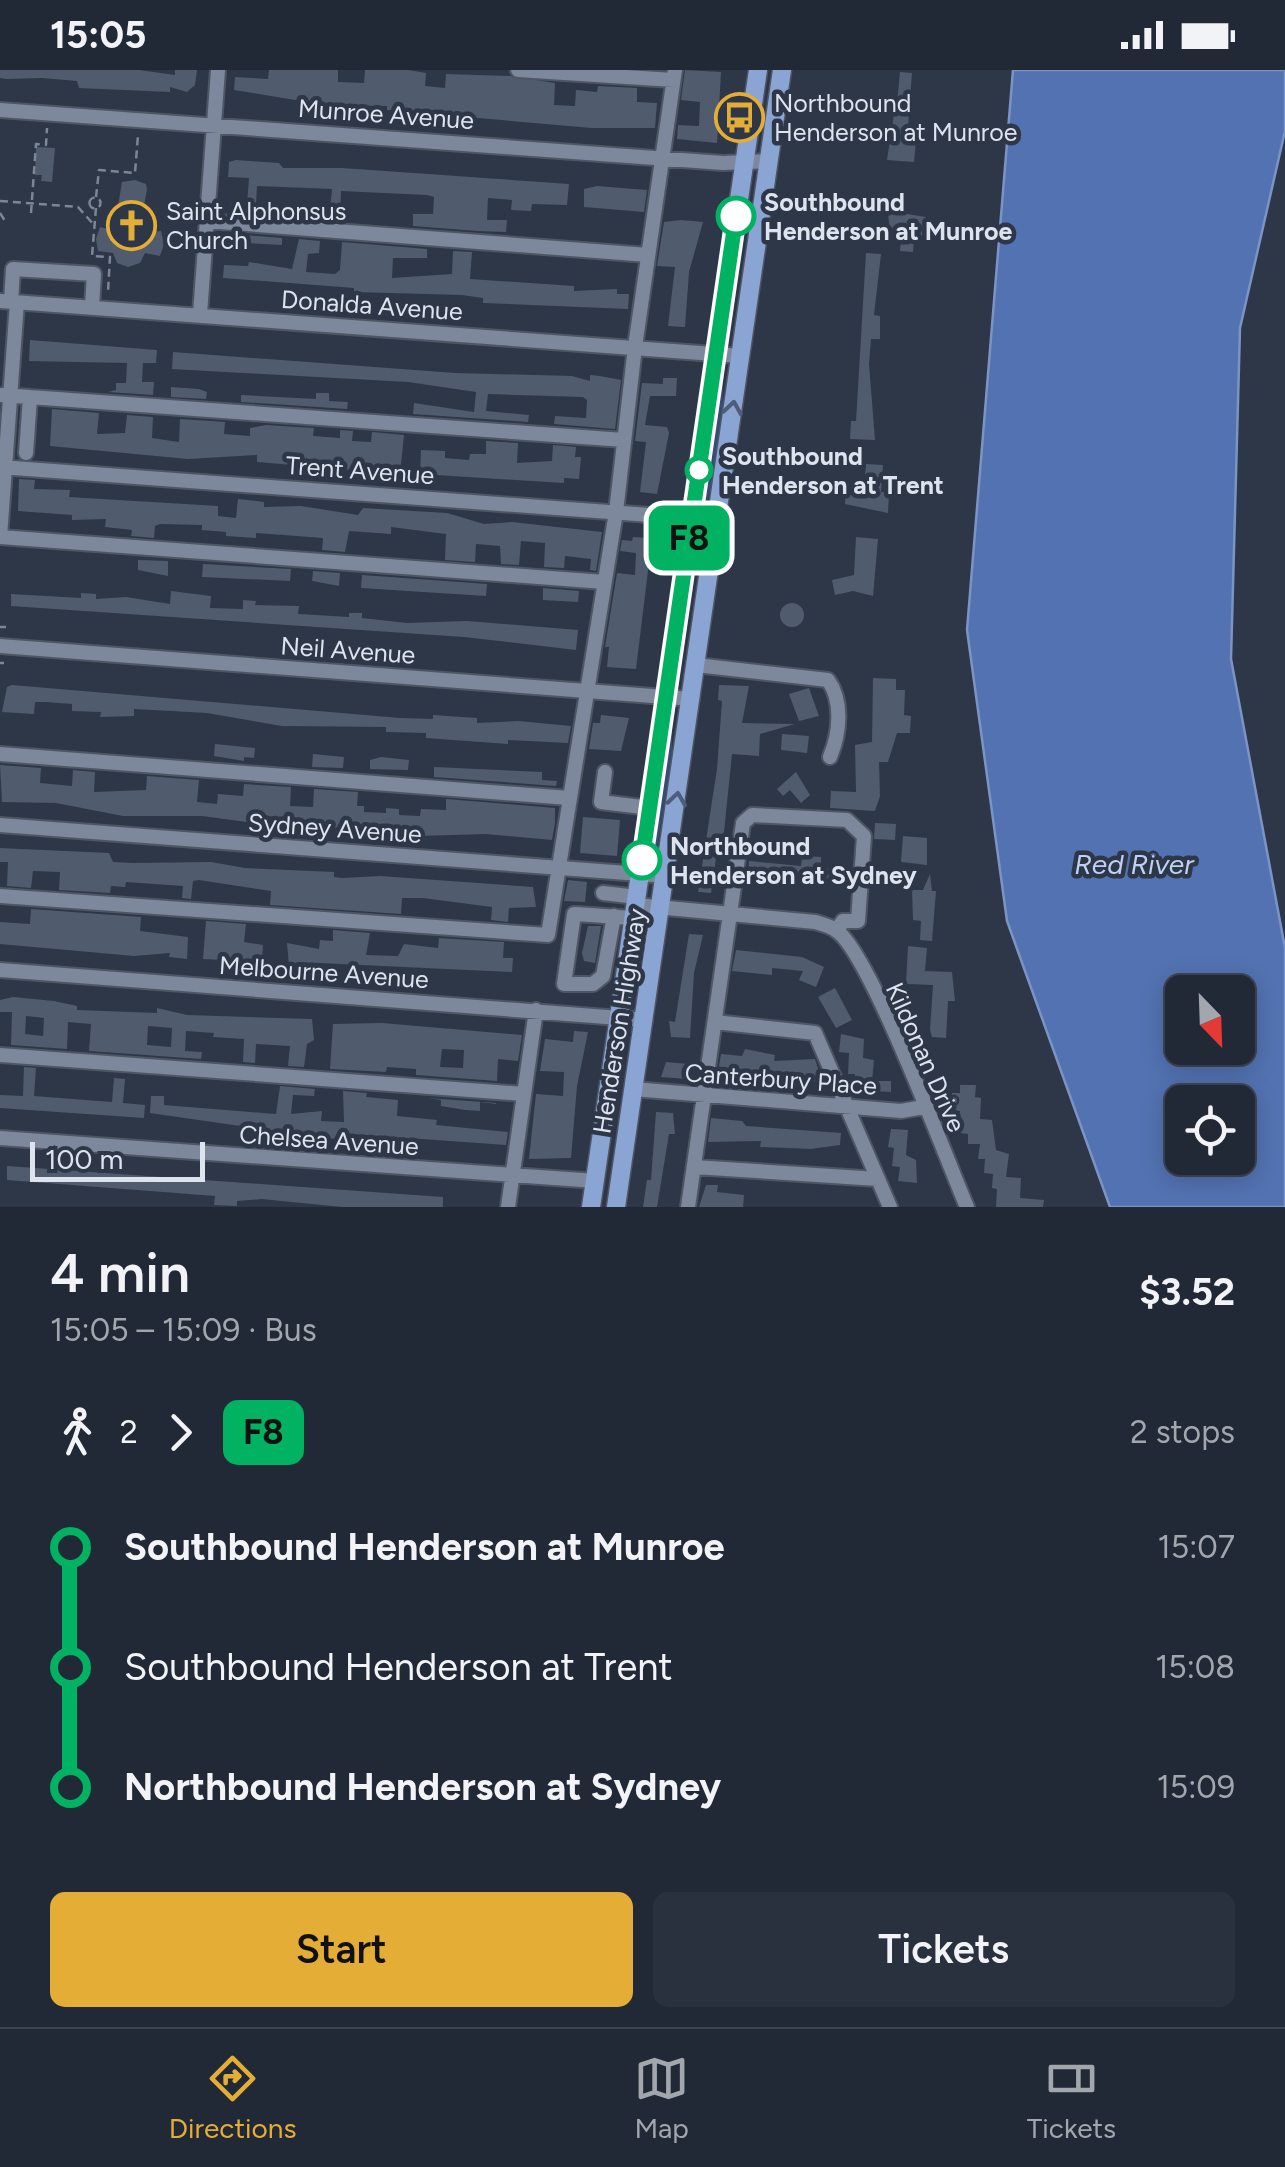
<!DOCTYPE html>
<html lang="en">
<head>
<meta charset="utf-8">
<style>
	:root { --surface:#222936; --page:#2a313e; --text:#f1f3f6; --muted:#a2a6ad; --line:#3f4551; --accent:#e4ad35 }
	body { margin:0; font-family:Figtree,sans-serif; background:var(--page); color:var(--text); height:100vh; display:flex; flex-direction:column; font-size:38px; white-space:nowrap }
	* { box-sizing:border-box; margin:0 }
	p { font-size:32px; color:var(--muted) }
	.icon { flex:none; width:55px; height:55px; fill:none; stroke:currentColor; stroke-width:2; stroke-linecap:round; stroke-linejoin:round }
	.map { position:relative; height:1137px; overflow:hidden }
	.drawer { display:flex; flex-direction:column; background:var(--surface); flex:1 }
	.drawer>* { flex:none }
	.badge { padding:0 20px; border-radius:15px; font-size:35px; line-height:65px }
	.needle { width:65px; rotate:157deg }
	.controls { position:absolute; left:1165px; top:905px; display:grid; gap:20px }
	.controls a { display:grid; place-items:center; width:90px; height:90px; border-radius:15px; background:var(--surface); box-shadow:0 5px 25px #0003,0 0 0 2px var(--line); font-size:50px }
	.scale { position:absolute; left:30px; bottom:25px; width:175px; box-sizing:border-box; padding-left:10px; border:5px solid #dee4ef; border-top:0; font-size:28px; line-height:35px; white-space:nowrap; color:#dee4ef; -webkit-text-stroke:8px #2e3748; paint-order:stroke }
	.map>.badge { position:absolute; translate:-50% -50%; box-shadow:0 0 0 5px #fff }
	.legs { display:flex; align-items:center; gap:15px; height:110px; padding:0 50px; font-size:32px }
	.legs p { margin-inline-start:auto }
	.headline { display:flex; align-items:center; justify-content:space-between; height:170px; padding:0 50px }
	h1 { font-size:55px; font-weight:600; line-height:75px }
	.primary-button { display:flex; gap:20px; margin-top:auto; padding:20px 50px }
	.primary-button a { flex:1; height:115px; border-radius:15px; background:var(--accent); color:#111; font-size:40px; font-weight:600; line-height:115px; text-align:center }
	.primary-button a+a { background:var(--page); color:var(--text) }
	ul { padding:0 50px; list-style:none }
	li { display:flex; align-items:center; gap:35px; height:120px; font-size:38px }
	li i { display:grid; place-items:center; width:15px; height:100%; margin:0 12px; background:currentColor }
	li i::after { content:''; width:25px; height:25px; margin:-12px; border:8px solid; border-radius:50%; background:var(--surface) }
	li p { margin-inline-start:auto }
	li:first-child i { background:linear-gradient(#0000 50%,currentColor 0) }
	li:last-child i { background:linear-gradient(currentColor 50%,#0000 0) }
	.status { display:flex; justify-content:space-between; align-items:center; height:70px; padding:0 50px; background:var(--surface); direction:ltr }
	.status svg { height:28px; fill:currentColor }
	.dock { display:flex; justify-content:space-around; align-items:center; height:140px; border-top:2px solid var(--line); background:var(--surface); font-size:28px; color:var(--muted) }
	.dock a { display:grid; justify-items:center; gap:5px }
	.dock .selected { color:var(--accent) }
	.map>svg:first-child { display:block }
	.green { fill:#364c76 }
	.water { fill:#5272b1; stroke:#7c94c4; stroke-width:2.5; fill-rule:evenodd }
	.building { fill:#515b6e; fill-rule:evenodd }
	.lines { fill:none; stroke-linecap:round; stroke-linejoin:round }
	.minor-casing { stroke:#4e5564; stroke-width:18 }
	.major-casing { stroke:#4e5564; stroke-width:21 }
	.path { stroke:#7e8594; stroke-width:2.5; stroke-dasharray:8 5; stroke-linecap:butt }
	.minor { stroke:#7d889c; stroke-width:14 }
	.major { stroke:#8aa4d3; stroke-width:18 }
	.oneway { stroke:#4e5d79 }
	.line-1-casing { stroke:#fff; stroke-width:22 }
	.line-1 { stroke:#00b262; stroke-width:15 }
	.stop-1-dot { fill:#fff; stroke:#00b262; stroke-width:5 }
	.labels { text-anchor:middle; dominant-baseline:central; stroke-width:9; stroke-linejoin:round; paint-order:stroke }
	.poi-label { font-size:25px; fill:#dee4ef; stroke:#2e3748; text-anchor:start }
	.street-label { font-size:25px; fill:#dee4ef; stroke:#2e3748 }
	.stop-label { font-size:25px; font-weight:bold; fill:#dee4ef; stroke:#2e3748; text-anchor:start }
	.water-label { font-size:28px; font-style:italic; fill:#bed1f4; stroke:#2e3748 }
</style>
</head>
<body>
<div class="status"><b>15:05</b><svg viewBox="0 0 49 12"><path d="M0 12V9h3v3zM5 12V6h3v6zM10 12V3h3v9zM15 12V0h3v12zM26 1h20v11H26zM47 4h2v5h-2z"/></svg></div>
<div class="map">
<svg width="1285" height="1137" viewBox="0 0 1285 1137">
	<rect width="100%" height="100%" fill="#2e3748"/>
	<path class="green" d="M722 301C725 330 721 420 701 440Z
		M672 644V683L655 792 657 736Z"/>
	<path class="water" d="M1013 0H1285V61L1240 258 1231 589 1285 878V1137H1110L1007 851 967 560ZM1182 922H1238V978H1182ZM1182 1032H1238V1088H1182Z"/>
	<path class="building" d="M0 0H139L175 5V0H197L195 15 187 22 170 17V22L79 18 77 11 42 8 6 9 0 8Z
		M269 0H338V12L364 13 365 0H408L426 3 425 16 445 18 446 4 510 6 555 13 554 35 575 36 576 20 597 22 598 16 637 18V32L657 33 655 58H591L387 40V36L326 35 234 20 235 7 268 9Z
		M685 0 721 2 717 73 677 69 678 55 699 56 700 32 681 30Z
		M900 2 912 3 907 69 916 70 914 92 887 90 894 44H890L891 32 897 33Z
		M36 77 55 78 52 112 41 111 42 105H35Z
		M236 90 279 93 283 98H342L569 114 567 135 532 134 531 141 511 140 512 130 488 128 487 150H507L506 162 477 161 413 156V144H433L434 127 427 125 341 121 340 151 329 150 332 119 257 116 256 134 272 136 271 145 230 142 231 133 247 134 249 108 228 107 229 92Z
		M135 110 146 114 147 119 139 164 161 161 164 174 160 186 145 183 140 193 128 197 117 193 113 183 98 181 96 169 100 157 114 160 122 112Z
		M597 116 647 120 644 142 584 137V119Z
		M888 141 926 147 922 166 914 168 913 182 900 181 901 167 890 166Z
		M681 150 703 152 689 202 685 257 668 256 675 197 657 196 664 152Z
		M232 164 282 168V175L230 172Z
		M299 169 320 171 319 183 308 184 306 202 335 204 340 200 342 172 427 179V188H393L392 208 452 204 453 181 472 182 470 209 574 216V221L617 219V224H629L628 239 483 233V228L462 225 354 222V218L223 208 224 195 248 196 249 192 292 199Z
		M866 183 881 184 874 245 880 246V269H871L869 294 875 370 850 369 851 351H856Z
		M30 270 157 280 156 293H143L142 312H154L153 325 108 322 116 320V313H126L127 293 29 291Z
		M173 282 455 303 572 306 590 311V305L600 306 621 310 615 359 554 354 555 346 586 348 587 330 583 327 488 324 486 341 529 345 528 352 413 344 414 333 474 342 476 322 408 312 172 299Z
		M663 308H677L676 326H650L645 355 667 357 669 363 657 424 640 422 646 372 635 371 642 313 663 314Z
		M171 317 199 319 207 322 206 329 171 327Z
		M316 323H329V331L348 332 347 339 241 332V325L316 329Z
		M52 339 99 343 97 364 125 363 127 345 153 347 152 368 179 372 180 349 225 352 224 364 250 366V358L266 355 314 358 313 366 340 368V360L353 361 352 371 371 372 372 362 404 365 400 404 257 392V385L188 389 50 376Z
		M486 371 518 373 517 393 552 391 553 375 576 377 575 387H581L579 409 564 408V413L420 404 421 380 445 381V388L469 390 470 384H486Z
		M866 394 883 395 881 422H889L888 443 845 434 846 418 864 420Z
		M19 409 35 410 34 419 70 420 69 427 218 436V446L236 448 238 429 264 432V437L301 436 358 445 363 438 447 443 484 454 512 452 602 462 596 501 590 500 591 489 565 486 564 498 544 497 545 473 521 471 519 495 501 494 500 476 476 474 475 492 445 490 446 464 391 457V464L349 461 345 482 322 480 323 468 256 463V468L226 466V462L202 460V455L160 454 155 456 154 468 131 466 132 460 105 457 106 449 72 450V445L18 441Z
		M633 467 652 468 636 599 607 597 609 577H605L617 503 635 505 636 483 620 481 622 470 632 471Z
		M856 467 878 469 873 526 853 521 835 525 832 510 854 505Z
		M138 490 168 491V506L138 500Z
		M203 494 291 499 290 511 202 507Z
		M313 501 340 503 339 516 312 511Z
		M362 505 487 514 486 526 361 518Z
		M543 518 579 521 578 532 543 530Z
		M171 521 211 526 210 538 243 539V530L256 531 255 535 299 536 298 544 349 547V543H362V548L407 553 467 551 578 560 576 580 464 567 11 536V524L81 528V523L96 524V529L126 527 170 534Z
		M780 545a12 12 0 1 1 24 0a12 12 0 1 1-24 0Z
		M873 608 896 609V620H905L904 645 911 646 910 663H897L888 692H879L880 726 875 741 830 738 831 721 856 722 855 675 872 672Z
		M12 615 400 648 433 649V645L477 648V653L518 651 571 656 568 673 508 670V674L426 668V663L386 662V657L282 656 207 643 134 639V646L100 647 101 642 72 641V634L45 632H35L34 644 2 642 7 617Z
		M719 615 749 616 742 653 795 654 760 664 759 686 732 684 724 762V773H729L727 789 716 788 711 823 698 822 717 699 722 631 718 630Z
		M809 618 819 646 799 651 789 624Z
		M601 645 629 648 621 681 589 679 593 653H600Z
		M782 664 809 666 807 683 781 680Z
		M215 674 255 678 254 688 244 687V691L214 686Z
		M313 684 344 687 343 698 312 697Z
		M381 687 409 690 408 700 370 699V690Z
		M0 695 41 698 40 713 72 716 73 700 95 702 94 722 146 720 147 706 199 710 197 732 217 734 218 724 243 726 244 714 291 717 290 736 313 737 314 719 358 722 357 736H364V742L386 743V738L399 739V745L420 746 421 739 446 740V729L555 738V753L552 770 486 764 419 766 401 763V759L313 757 314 752 268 746 259 747 254 753 202 746H123L56 733 2 732Z
		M434 697 542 702V710L557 711 556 716 434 707Z
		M796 702 810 725 801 733 790 720 783 726 777 719Z
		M583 747 620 750 617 786 580 783Z
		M875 753 896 754 895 770 874 769Z
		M903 766 927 768V795L901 792Z
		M0 778 109 783 113 792 133 793 211 792 245 798 334 802V807L342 808 380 806 533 817 536 837 509 838 508 852 491 850 492 837 423 828H402L401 844 270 835 271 821 199 810 193 811 191 829 182 828 183 816 154 814 126 812 125 817 111 816 110 823 59 820 60 802 33 801 31 818 7 816 8 792H0Z
		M802 786 821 787V798L848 799V813L748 807 749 791 801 796Z
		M930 804 932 821H936L932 871 920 870 921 851 913 850 912 820H923Z
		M568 810 587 812 585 832 564 831Z
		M31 839 141 847 140 861 188 867 187 889 169 887 170 883 134 886 0 874V852L30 854Z
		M206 851 246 854 244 872 263 875 262 892 203 889Z
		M588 856H601L595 893 584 891 582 883Z
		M333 860 370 863 366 885 398 886 404 874 438 878 439 868 504 872 503 888H513L512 902 298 892 289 896 287 873 319 879 320 870 333 871Z
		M689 864 703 865 694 903 690 968 671 967 669 951 675 952Z
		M908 876 927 878 925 901 952 902 955 931H948L946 968 932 967 930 960 933 915 906 914Z
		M736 880 802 887 824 897 816 917 799 910 803 901 772 898V905L732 901Z
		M835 918 852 950 836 958 818 927Z
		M13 927 54 931 77 936V940L157 943V938L187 945 312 949 314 970 307 974 304 997 288 996 290 976 256 974 255 993 243 992 244 969 213 967 214 963 186 961 185 981 202 982 201 989 89 981 91 954 68 952 67 979 11 975 12 942H0V930ZM26 946 44 948 43 966 25 964ZM148 956 172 958 171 977 147 975Z
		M382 953 522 965 518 991 498 989 497 1011 416 1005V999L387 997 386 1002 330 999 333 954ZM442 979 464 980 463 998 440 997Z
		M574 961 588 962 577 1016 571 1088 529 1089 536 1024 563 1026 564 1002 540 1001 545 969 573 972Z
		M841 964 864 969 863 988 874 990 872 1011H891V1022L854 1020 855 1004H848L849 983 839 982Z
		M745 979 775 985 774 991 815 989 821 1008 818 1012H792V1008L718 1002 721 984 742 986Z
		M666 992 688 994 687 1009 661 1007Z
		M24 997 36 998 34 1026 112 1032 114 1008 125 1009 123 1033 145 1035 144 1048 0 1038V1025L23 1026Z
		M960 1015H976L975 1027 981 1028 980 1049 992 1050 996 1080 1009 1084 1006 1107 1021 1108 1020 1128 1044 1130 1043 1137H996L997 1119 992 1118 993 1104 984 1103 985 1089H978L980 1074H968V1064L960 1063 959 1058 960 1041H951L952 1023H960Z
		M280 1016 315 1019 314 1026 293 1025 291 1044 322 1041 321 1051 344 1052 343 1021 367 1023 366 1027 398 1030 397 1046 437 1050 436 1055 508 1062 506 1075 338 1063V1069L324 1068 150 1043 151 1026H164V1035L276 1044Z
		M428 1028 496 1033V1034L480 1032V1041L465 1040 441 1036V1030Z
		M656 1042 673 1043 675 1064H669L657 1137H643L647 1110H651Z
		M711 1048 742 1051 746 1056 841 1063 840 1075 811 1079 760 1077 761 1071 708 1072Z
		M891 1059 908 1060 906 1085 916 1090 917 1113 898 1111 900 1097 892 1096 894 1078 888 1077Z
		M7 1096 443 1127V1137H342L262 1129 237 1131V1136L214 1135 215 1126 7 1110Z
		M706 1115H718L717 1122 744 1125 743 1137H699Z"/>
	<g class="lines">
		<defs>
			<path id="minor" d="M518 0 673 10
				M0 40 723 93 768 91
				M206 151 648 185
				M0 231 741 286
				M11 232 13 199 94 204 92 237
				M17 232 0 467 604 512
				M200 244 218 0
				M2 325 624 370
				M26 383 30 327
				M0 397 717 450
				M0 576 692 629
				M696 595 828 610C843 631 840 663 830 687
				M0 684 569 728
				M605 702 601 732 650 738
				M0 755 666 806
				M603 823 637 827
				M0 826 548 865 616 442 635 277 675 0
				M636 835 815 852C822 854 831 856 837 861 870 884 946 1088 967 1137
				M614 846 603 906 593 914H564L574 844C594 845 614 847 634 848
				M0 900 645 950
				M715 952 815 963 890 1137
				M0 985 524 1024
				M633 1019 901 1041 924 1037
				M0 1068 596 1111
				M694 1097 878 1109
				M508 1137 536 940
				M688 1137 743 753 752 745 847 750 864 766 858 851H843L837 860"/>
			<path id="major" d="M591 1137 758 0
				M616 1137 782 0"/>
		</defs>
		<use href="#minor" class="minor-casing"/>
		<use href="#major" class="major-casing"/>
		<path class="path" d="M96 127 99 100 135 103 138 65
			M89.5 133a5.5 5.5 0 1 1 11 0a5.5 5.5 0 1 1-11 0Z
			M0 131 78 137 94 155
			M96 138 92 186 110 187 108 222
			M0 143 5 151
			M31 143 36 74 46 75 47 58
			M164 174 187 175
			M0 557H6
			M0 593H4"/>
		<use href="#minor" class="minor"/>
		<use href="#major" class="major"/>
	</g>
	<defs><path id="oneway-chevron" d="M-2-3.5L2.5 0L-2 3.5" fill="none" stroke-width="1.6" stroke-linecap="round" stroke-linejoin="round" transform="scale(2.5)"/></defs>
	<g class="oneway">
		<use href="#oneway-chevron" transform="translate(733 338) rotate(-81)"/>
		<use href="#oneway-chevron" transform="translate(677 729) rotate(-82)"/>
	</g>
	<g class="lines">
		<defs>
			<path id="line-1" d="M642 790 736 146"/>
		</defs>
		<use href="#line-1" class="line-1-casing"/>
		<use href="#line-1" class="line-1"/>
	</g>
	<defs>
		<symbol id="bus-ring" viewBox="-11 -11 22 22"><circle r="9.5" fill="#2e3748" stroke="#e4ad35" stroke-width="1.5"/><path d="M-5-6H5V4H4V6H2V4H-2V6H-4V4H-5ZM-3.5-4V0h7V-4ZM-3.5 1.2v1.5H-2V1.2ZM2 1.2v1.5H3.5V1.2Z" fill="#e4ad35"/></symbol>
		<symbol id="church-ring" viewBox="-11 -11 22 22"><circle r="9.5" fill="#2e3748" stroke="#e4ad35" stroke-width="1.5"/><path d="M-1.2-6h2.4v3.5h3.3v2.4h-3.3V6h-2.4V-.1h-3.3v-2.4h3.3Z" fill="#e4ad35"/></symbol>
	</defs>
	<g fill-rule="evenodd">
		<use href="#bus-ring" x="712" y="20" width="55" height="55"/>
		<use href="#church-ring" x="104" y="128" width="55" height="55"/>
	</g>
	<g class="stop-1-dot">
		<circle cx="736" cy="146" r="18"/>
		<circle cx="699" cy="400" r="12"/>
		<circle cx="642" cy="790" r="18"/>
	</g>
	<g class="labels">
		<g class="poi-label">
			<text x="774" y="33">Northbound<tspan x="774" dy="29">Henderson at Munroe</tspan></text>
			<text x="166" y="141">Saint Alphonsus<tspan x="166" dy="29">Church</tspan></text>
		</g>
		<g class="street-label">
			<text transform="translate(386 44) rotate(4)">Munroe Avenue</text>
			<text transform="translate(372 235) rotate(4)">Donalda Avenue</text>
			<text transform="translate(360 400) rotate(4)">Trent Avenue</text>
			<text transform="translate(348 580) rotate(4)">Neil Avenue</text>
			<text transform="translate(335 758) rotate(4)">Sydney Avenue</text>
			<text transform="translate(324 902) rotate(4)">Melbourne Avenue</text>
			<text transform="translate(619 951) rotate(-81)">Henderson Highway</text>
			<text transform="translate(926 987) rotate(66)">Kildonan Drive</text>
			<text transform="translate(781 1009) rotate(4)">Canterbury Place</text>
			<text transform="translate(329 1070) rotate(4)">Chelsea Avenue</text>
		</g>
		<g class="stop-label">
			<text x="764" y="132">Southbound<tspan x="764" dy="29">Henderson at Munroe</tspan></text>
			<text x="722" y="386">Southbound<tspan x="722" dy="29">Henderson at Trent</tspan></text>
			<text x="670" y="776">Northbound<tspan x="670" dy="29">Henderson at Sydney</tspan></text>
		</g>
		<g class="water-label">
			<text x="1134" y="794">Red River</text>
		</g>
	</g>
</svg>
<div class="controls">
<a><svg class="needle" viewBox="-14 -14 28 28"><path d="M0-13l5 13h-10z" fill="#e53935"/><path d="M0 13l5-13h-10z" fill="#a2a6ad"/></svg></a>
<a><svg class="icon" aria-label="locate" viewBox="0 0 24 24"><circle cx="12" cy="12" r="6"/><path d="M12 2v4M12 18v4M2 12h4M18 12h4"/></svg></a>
</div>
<div class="scale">100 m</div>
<b class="badge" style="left:689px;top:468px;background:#00b262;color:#111">F8</b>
</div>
<section class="drawer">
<div class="headline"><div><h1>4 min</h1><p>15:05 – 15:09 · Bus</p></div><b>$3.52</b></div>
<div class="legs"><svg class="icon" aria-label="walk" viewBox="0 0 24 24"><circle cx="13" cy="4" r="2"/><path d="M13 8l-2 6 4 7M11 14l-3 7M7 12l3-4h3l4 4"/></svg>2<svg class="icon" aria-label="forward" viewBox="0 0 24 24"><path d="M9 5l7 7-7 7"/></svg><b class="badge" style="background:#00b262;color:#111">F8</b><p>2 stops</p></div>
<ul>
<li><i style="color:#00b262"></i><b>Southbound Henderson at Munroe</b><p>15:07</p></li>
<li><i style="color:#00b262"></i><span>Southbound Henderson at Trent</span><p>15:08</p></li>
<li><i style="color:#00b262"></i><b>Northbound Henderson at Sydney</b><p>15:09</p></li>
</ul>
<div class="primary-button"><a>Start</a><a>Tickets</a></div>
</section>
<nav class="dock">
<a class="selected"><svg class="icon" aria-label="directions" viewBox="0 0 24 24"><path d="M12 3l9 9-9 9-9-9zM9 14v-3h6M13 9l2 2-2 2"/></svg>Directions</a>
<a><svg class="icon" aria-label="map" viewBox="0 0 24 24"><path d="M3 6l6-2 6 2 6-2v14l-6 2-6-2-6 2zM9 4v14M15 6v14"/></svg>Map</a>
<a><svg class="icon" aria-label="tickets" viewBox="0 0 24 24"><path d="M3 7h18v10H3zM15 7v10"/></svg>Tickets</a>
</nav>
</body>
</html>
